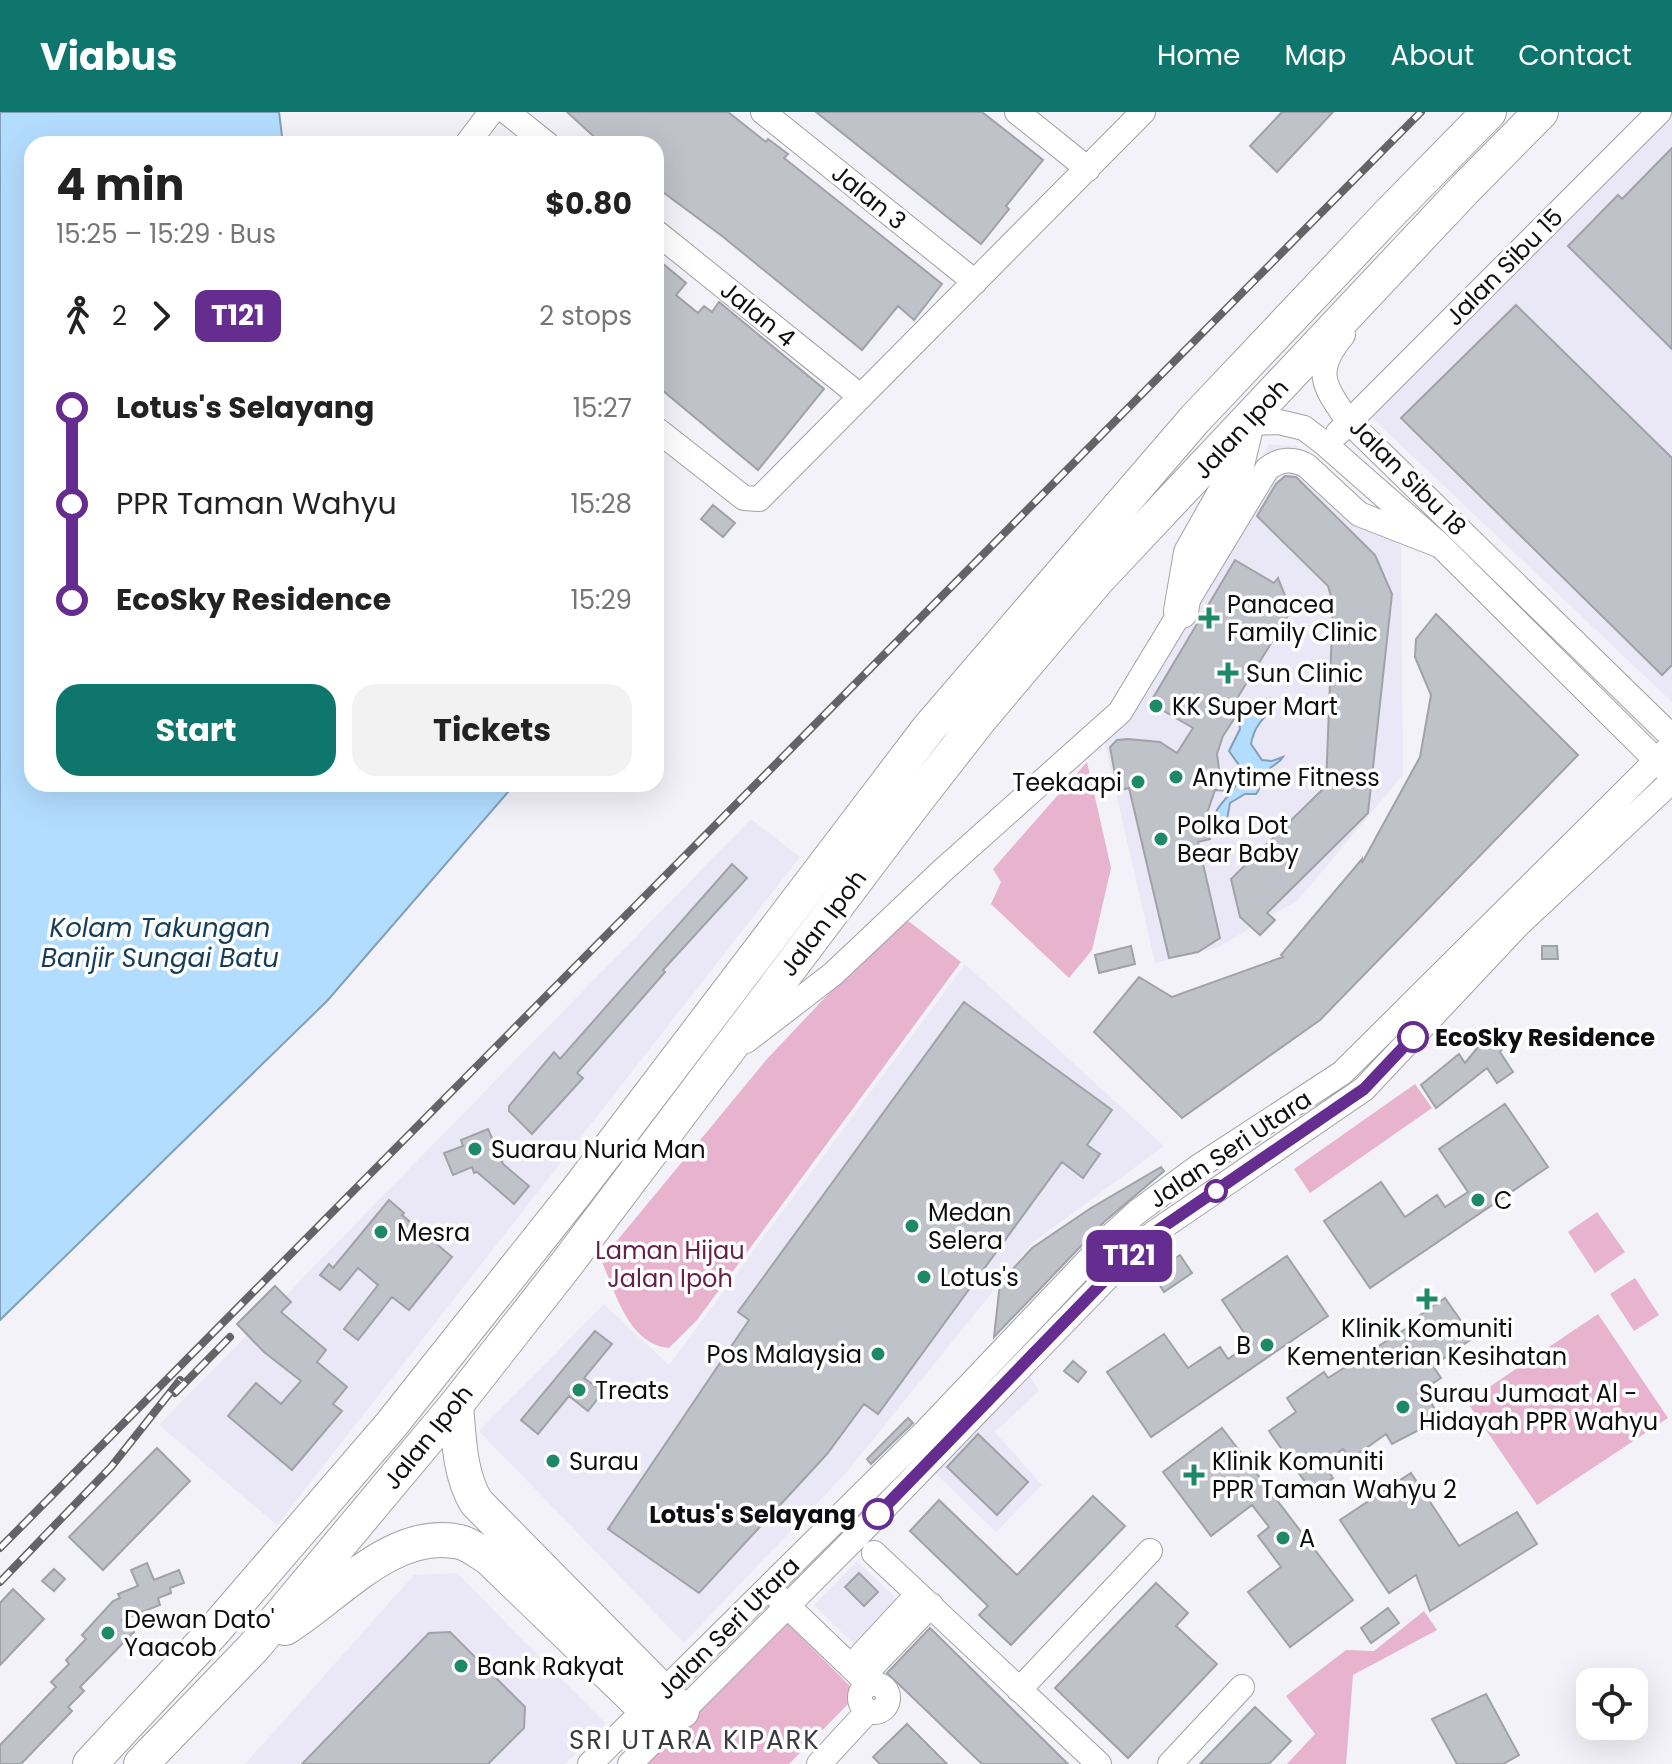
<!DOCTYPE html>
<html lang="en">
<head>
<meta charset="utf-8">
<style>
	:root { --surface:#fff; --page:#f2f2f2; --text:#222; --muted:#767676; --accent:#0f766e }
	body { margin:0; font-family:Poppins,sans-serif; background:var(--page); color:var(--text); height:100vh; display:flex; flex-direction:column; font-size:30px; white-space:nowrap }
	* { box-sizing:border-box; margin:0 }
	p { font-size:26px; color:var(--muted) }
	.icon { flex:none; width:44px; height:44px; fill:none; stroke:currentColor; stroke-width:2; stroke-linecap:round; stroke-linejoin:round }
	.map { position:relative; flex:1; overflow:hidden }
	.drawer { position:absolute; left:24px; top:24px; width:640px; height:656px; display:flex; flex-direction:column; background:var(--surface); border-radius:24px; box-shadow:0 8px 32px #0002 }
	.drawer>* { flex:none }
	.badge { padding:0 16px; border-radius:12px; font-size:28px; line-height:52px }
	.fabs { position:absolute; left:1576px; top:1556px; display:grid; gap:16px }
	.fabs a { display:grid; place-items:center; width:72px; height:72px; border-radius:16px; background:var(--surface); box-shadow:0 8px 32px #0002; font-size:40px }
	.map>.badge { position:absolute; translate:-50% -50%; box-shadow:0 0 0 4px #fff }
	.legs { display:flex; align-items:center; gap:12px; height:88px; padding:0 32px; font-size:26px }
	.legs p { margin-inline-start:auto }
	.overview { display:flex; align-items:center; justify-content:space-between; height:136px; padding:0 32px }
	h1 { font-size:44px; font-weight:700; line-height:60px }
	.primary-button { display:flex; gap:16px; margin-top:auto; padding:16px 32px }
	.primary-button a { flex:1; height:92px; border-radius:24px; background:var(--accent); color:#fff; font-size:32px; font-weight:700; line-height:92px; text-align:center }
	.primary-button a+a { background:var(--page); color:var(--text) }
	ul { padding:0 32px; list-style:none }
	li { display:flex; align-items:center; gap:28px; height:96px; font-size:30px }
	li i { display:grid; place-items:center; width:12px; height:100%; margin:0 10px; background:currentColor }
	li i::after { content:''; width:20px; height:20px; margin:-10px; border:6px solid; border-radius:50%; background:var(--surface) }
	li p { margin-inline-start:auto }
	li:first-child i { background:linear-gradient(#0000 50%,currentColor 0) }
	li:last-child i { background:linear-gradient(currentColor 50%,#0000 0) }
	header { display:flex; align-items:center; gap:48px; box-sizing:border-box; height:112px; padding:0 40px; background:var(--accent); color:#fff }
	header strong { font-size:38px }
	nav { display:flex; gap:44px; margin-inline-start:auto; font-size:28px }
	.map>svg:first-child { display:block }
	.built { fill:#eae8f6 }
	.green { fill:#e7b3cf }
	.water { fill:#b3ddff; stroke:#829fb8; stroke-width:2 }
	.building { fill:#c0c2c9; stroke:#a0a2a8; stroke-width:2 }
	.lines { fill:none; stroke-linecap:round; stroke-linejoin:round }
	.minor-casing { stroke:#a2a1a7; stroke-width:26 }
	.highway-casing { stroke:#a2a1a7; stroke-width:36 }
	.minor { stroke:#fff; stroke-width:24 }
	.highway { stroke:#fff; stroke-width:34 }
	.rail-casing { stroke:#646367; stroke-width:8 }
	.rail { stroke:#fff; stroke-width:5; stroke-dasharray:15; stroke-linecap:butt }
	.line-1-casing { stroke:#fff; stroke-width:18 }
	.line-1 { stroke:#662d91; stroke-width:12 }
	.poi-dot { fill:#1e8966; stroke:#fff; stroke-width:3 }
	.stop-1-dot { fill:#fff; stroke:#662d91; stroke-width:4 }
	.labels { text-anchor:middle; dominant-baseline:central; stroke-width:7; stroke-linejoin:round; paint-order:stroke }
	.street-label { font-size:24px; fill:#0f0f11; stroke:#fff }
	.poi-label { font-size:24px; fill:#0f0f11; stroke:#fff; text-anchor:start }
	.stop-label { font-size:24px; font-weight:bold; fill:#0f0f11; stroke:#fff; text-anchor:start }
	.park-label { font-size:24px; fill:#65214c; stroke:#fff }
	.water-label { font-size:26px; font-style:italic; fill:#153d59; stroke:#fff }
	.neighbourhood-label { font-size:26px; letter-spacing:2px; fill:#3b3b40; stroke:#fff }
</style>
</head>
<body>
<header>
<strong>Viabus</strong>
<nav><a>Home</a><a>Map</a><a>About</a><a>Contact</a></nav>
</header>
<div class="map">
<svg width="1672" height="1652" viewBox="0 0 1672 1652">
	<rect width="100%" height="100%" fill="#f3f2f8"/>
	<path class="built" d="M1672 0V590L1368 302Z
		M1269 332 1297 334 1401 434 1403 663 1298 788 1219 835 1155 851 1104 629Z
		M751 707 800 745 277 1413 159 1313Z
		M965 852 1164 1034 1032 1131 846 1361 684 1531 479 1319 604 1192 669 1253Z
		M1030 1264 1039 1279 995 1320 1042 1373 996 1420 932 1358Z
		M857 1449 899 1489 856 1534 814 1493Z
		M457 1461 606 1612 565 1652H245L414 1463Z"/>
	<path class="green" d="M1087 650 1111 756 1092 838 1069 866 991 792 1001 770 993 757Z
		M902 804 961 850 697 1208 669 1236C628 1232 616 1181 601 1148L767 947Z
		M1415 972 1432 996 1310 1081 1294 1057Z
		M1597 1100 1625 1140 1595 1161 1568 1120Z
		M1635 1166 1659 1203 1634 1219 1610 1182Z
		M1598 1202 1668 1306 1537 1393 1467 1290Z
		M1424 1499 1437 1518 1353 1563 1346 1652H1287L1315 1622 1286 1584 1346 1538 1374 1539Z
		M784 1508 858 1582 789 1652H641Z"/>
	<path class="water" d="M0 0H279L283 32H32V672H515L327 889 0 1208Z
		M1270 586 1275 588 1274 596C1262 607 1254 615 1251 632L1262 648 1272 649 1283 645C1278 653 1268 655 1263 663 1259 670 1262 675 1256 682H1245L1230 691 1226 713 1218 718C1207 699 1225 691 1234 676 1238 671 1239 663 1241 656L1229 639 1240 617 1237 598 1246 589 1253 594Z"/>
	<path class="building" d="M567 0H728L766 30 768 27 788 42 784 46 942 172 914 208 898 194 862 238 722 124 656 75V32H602Z
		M816 0H982L1043 48 1006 94 1009 97 981 132Z
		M1282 0H1333L1277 60 1250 34Z
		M1672 36V237L1568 134 1618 83 1622 87Z
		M656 146 686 171 676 183 698 201 704 194 712 200 719 190 824 277 758 358 656 273Z
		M1516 193 1672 346V553L1662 563 1401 306Z
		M1285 364 1296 365 1375 443 1392 482 1368 701 1267 801 1275 808 1260 823 1240 805 1231 767 1326 674 1333 491 1328 474 1257 404 1276 372Z
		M713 393 735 411 723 425 701 407Z
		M1235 448 1274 471 1278 466 1291 499 1233 593 1234 607 1223 624 1217 642 1219 657 1227 668V679L1215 678 1204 710 1210 727 1198 730 1220 826 1198 840 1169 846 1129 676 1118 679 1110 635 1117 628 1128 627 1160 630 1177 641 1193 616 1150 591Z
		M1436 502 1578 643 1320 908 1182 1006 1094 920 1139 865 1172 885 1283 845 1281 843 1362 747V751L1420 645 1431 583 1415 545 1416 527Z
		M732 752 747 766 663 858 665 860 577 961 583 966 532 1022 509 999V994L554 940 560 947Z
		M1131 834 1135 852 1099 861 1095 843Z
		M1542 834H1557L1558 847H1542Z
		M964 890 1112 998 1087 1033 1100 1042 1083 1066 1062 1050 878 1302 864 1292 827 1342 699 1481 608 1417 749 1208 738 1200Z
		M1496 913 1512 925 1500 940 1513 960 1497 971 1487 956 1436 996 1421 973 1459 942 1465 951Z
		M1505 992 1548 1055 1370 1176 1324 1109 1381 1070 1405 1105 1437 1083 1445 1095 1468 1080 1439 1037Z
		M488 1017 503 1052 529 1074 514 1092 477 1060 474 1061 472 1055 453 1063 444 1041 463 1034 461 1028Z
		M1161 1055 1164 1059 1104 1110 994 1225 1000 1171 1032 1136 1091 1096Z
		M389 1088 404 1101 402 1103 452 1145 409 1198 392 1185 358 1228 344 1217 378 1173 358 1156 340 1178 320 1163 329 1152 333 1156Z
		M1180 1143 1192 1161 1164 1180 1152 1161Z
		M1287 1144 1328 1204 1151 1325 1107 1260 1164 1222 1188 1256 1220 1235 1228 1247 1251 1231 1222 1188Z
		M275 1174 291 1190 281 1200 326 1238 317 1250 347 1275 333 1292 342 1299 292 1358 228 1304 256 1271 281 1292 301 1269 264 1240 237 1212Z
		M1445 1186 1473 1226 1433 1254 1441 1266 1424 1277 1440 1307 1392 1332 1386 1322 1351 1347 1343 1337 1323 1352 1333 1366 1313 1381 1269 1319 1296 1300 1287 1286 1324 1260 1328 1266 1418 1209 1416 1206Z
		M595 1219 612 1232 584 1266 603 1280 588 1299 569 1284 538 1322 521 1308Z
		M1073 1249 1086 1260 1078 1270 1064 1259Z
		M908 1306 913 1311 871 1352 867 1347Z
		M1222 1316 1353 1488 1290 1535 1248 1480 1281 1455 1258 1424 1269 1415 1252 1393 1211 1424 1163 1360Z
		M978 1322 1028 1370 997 1403 947 1355Z
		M157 1336 190 1369 103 1458 69 1425Z
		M1411 1361 1459 1434 1517 1400 1537 1432 1430 1499 1416 1463 1389 1481 1340 1408Z
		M1093 1384 1125 1414 1011 1533 979 1503 988 1494 910 1419 939 1388 1017 1463Z
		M147 1451 154 1468 179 1458 184 1471 170 1476 171 1481 158 1486 160 1493 122 1508 134 1520 80 1575 84 1579 68 1595 72 1599 21 1652H0V1633L56 1575 51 1570 69 1552 66 1548 86 1527 82 1523 113 1489 120 1486 118 1482 138 1474 131 1458Z
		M54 1457 65 1467 54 1479 42 1469Z
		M859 1461 878 1480 864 1494 845 1475Z
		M1156 1471 1188 1501 1176 1514 1217 1552 1128 1646 1055 1576Z
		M13 1477 44 1507 0 1553V1491Z
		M1388 1496 1399 1511 1371 1531 1361 1516Z
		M930 1516 1068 1652H982L887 1561Z
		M450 1520 525 1595 524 1616 488 1652H302L429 1521Z
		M1486 1582 1519 1643 1503 1652H1457L1432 1607Z
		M1255 1595 1291 1629 1269 1652H1200Z
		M907 1612 947 1652H880L873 1645Z"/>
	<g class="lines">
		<defs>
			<path id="minor" d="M507 0 547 32
				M763 0 975 170
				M1017 0 1088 57
				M467 32 491 0
				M656 120 860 284
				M1343 223C1312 260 1324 274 1349 310L1672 625
				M1247 311 1279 310 1304 316 1325 332 1441 434 1667 659
				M656 317 744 386 759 387 1143 0
				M1338 321 1659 0
				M746 929 833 862 942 759 1120 600 1267 357C1279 347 1294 346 1307 354L1359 402 1441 434
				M874 1441 1099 1652
				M776 1483 869 1572
				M853 1552 918 1482
				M863 1564 931 1493
				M860 1586a14 14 0 1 1 28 0a14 14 0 1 1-28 0Z
				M1019 1578 1150 1439
				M590 1652 926 1319 1114 1121 1137 1100 1198 1055 1342 961 1672 633
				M630 1652 859 1422 1136 1136 1154 1121 1364 977 1518 813 1672 669
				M819 1652 868 1599
				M1170 1652 1242 1575"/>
			<path id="highway" d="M1181 499 1191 441 1234 365 1247 311
				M456 1293C459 1326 459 1361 476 1390L682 1599
				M285 1516C336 1485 393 1415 460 1430 469 1432 479 1440 488 1445L665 1616
				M90 1652 212 1521 391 1313 577 1079 929 616 1195 307 1388 103 1489 0
				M141 1652 253 1536 456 1293 565 1154 912 694 979 608 1098 467 1465 77 1541 0"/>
		</defs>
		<use href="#minor" class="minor-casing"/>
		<use href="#highway" class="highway-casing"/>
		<use href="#minor" class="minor"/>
		<use href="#highway" class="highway"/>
		<defs>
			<path id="rail" d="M175 1281 230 1225
				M0 1436 1421 0
				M0 1470 111 1355 180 1268"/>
		</defs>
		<use href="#rail" class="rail-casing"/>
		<use href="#rail" class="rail"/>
	</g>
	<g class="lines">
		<defs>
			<path id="line-1" d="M878 1402 1136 1136 1154 1121 1364 977 1413 925"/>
		</defs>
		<use href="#line-1" class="line-1-casing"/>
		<use href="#line-1" class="line-1"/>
	</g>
	<g class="poi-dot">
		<path d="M1205 494h8v8h8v8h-8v8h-8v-8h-8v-8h8z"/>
		<path d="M1224 549h8v8h8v8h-8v8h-8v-8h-8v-8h8z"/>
		<circle cx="1156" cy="594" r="8"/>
		<circle cx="1176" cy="665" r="8"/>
		<circle cx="1138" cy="670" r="8"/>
		<circle cx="1161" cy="727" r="8"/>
		<circle cx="475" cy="1037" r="8"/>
		<circle cx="1478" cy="1088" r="8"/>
		<circle cx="912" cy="1114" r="8"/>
		<circle cx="381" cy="1120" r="8"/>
		<circle cx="924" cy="1165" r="8"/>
		<path d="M1423 1175h8v8h8v8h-8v8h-8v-8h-8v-8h8z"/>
		<circle cx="1267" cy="1233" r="8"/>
		<circle cx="878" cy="1242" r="8"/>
		<circle cx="579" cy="1278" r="8"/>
		<circle cx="1403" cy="1295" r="8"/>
		<circle cx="553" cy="1349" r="8"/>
		<path d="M1190 1351h8v8h8v8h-8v8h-8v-8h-8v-8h8z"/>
		<circle cx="1283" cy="1426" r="8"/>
		<circle cx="108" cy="1521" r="8"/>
		<circle cx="461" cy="1554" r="8"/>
	</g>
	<g class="stop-1-dot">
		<circle cx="1413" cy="925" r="14"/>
		<circle cx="1216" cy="1079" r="10"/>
		<circle cx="878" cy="1402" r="14"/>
	</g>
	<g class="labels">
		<g class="street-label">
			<text transform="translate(869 85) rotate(39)">Jalan 3</text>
			<text transform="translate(1504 155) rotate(-45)">Jalan Sibu 15</text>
			<text transform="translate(758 202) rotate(39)">Jalan 4</text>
			<text transform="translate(1241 317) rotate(-47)">Jalan Ipoh</text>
			<text transform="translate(1408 365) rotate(45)">Jalan Sibu 18</text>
			<text transform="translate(823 811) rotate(-53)">Jalan Ipoh</text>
			<text transform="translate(1230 1037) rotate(-34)">Jalan Seri Utara</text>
			<text transform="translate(428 1325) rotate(-51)">Jalan Ipoh</text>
			<text transform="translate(728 1516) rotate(-45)">Jalan Seri Utara</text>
		</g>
		<g class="poi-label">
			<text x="1227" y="492">Panacea<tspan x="1227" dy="28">Family Clinic</tspan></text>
			<text x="1246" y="561">Sun Clinic</text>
			<text x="1172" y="594">KK Super Mart</text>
			<text x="1192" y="665">Anytime Fitness</text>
			<text x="1122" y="670" text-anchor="end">Teekaapi</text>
			<text x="1177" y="713">Polka Dot<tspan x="1177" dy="28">Bear Baby</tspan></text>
			<text x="491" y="1037">Suarau Nuria Man</text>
			<text x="1494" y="1088">C</text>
			<text x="928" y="1100">Medan<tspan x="928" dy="28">Selera</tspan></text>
			<text x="397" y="1120">Mesra</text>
			<text x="940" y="1165">Lotus's</text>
			<text x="1427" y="1216" text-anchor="middle">Klinik Komuniti<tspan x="1427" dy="28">Kementerian Kesihatan</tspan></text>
			<text x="1251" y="1233" text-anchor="end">B</text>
			<text x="862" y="1242" text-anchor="end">Pos Malaysia</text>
			<text x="595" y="1278">Treats</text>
			<text x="1419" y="1281">Surau Jumaat Al -<tspan x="1419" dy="28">Hidayah PPR Wahyu</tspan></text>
			<text x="569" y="1349">Surau</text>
			<text x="1212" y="1349">Klinik Komuniti<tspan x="1212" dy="28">PPR Taman Wahyu 2</tspan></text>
			<text x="1299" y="1426">A</text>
			<text x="124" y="1507">Dewan Dato'<tspan x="124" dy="28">Yaacob</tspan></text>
			<text x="477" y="1554">Bank Rakyat</text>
		</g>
		<g class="stop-label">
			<text x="1435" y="925">EcoSky Residence</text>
			<text x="856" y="1402" text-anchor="end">Lotus's Selayang</text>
		</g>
		<g class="park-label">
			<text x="670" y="1138">Laman Hijau<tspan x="670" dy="28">Jalan Ipoh</tspan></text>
		</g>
		<g class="water-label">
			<text x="160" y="816">Kolam Takungan<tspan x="160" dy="30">Banjir Sungai Batu</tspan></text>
		</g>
		<g class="neighbourhood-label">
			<text x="695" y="1628">SRI UTARA KIPARK</text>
		</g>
	</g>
</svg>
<div class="fabs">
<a><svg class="icon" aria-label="locate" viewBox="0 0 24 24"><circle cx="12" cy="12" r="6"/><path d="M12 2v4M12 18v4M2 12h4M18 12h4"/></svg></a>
</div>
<b class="badge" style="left:1129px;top:1144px;background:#662d91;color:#fff">T121</b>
<section class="drawer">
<div class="overview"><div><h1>4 min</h1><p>15:25 – 15:29 · Bus</p></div><b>$0.80</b></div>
<div class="legs"><svg class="icon" aria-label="walk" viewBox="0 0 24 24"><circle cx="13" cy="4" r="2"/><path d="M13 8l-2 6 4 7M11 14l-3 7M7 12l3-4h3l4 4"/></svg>2<svg class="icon" aria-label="forward" viewBox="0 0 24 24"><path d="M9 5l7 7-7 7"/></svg><b class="badge" style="background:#662d91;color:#fff">T121</b><p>2 stops</p></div>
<ul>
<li><i style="color:#662d91"></i><b>Lotus's Selayang</b><p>15:27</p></li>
<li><i style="color:#662d91"></i><span>PPR Taman Wahyu</span><p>15:28</p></li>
<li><i style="color:#662d91"></i><b>EcoSky Residence</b><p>15:29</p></li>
</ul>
<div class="primary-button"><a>Start</a><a>Tickets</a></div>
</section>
</div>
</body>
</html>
